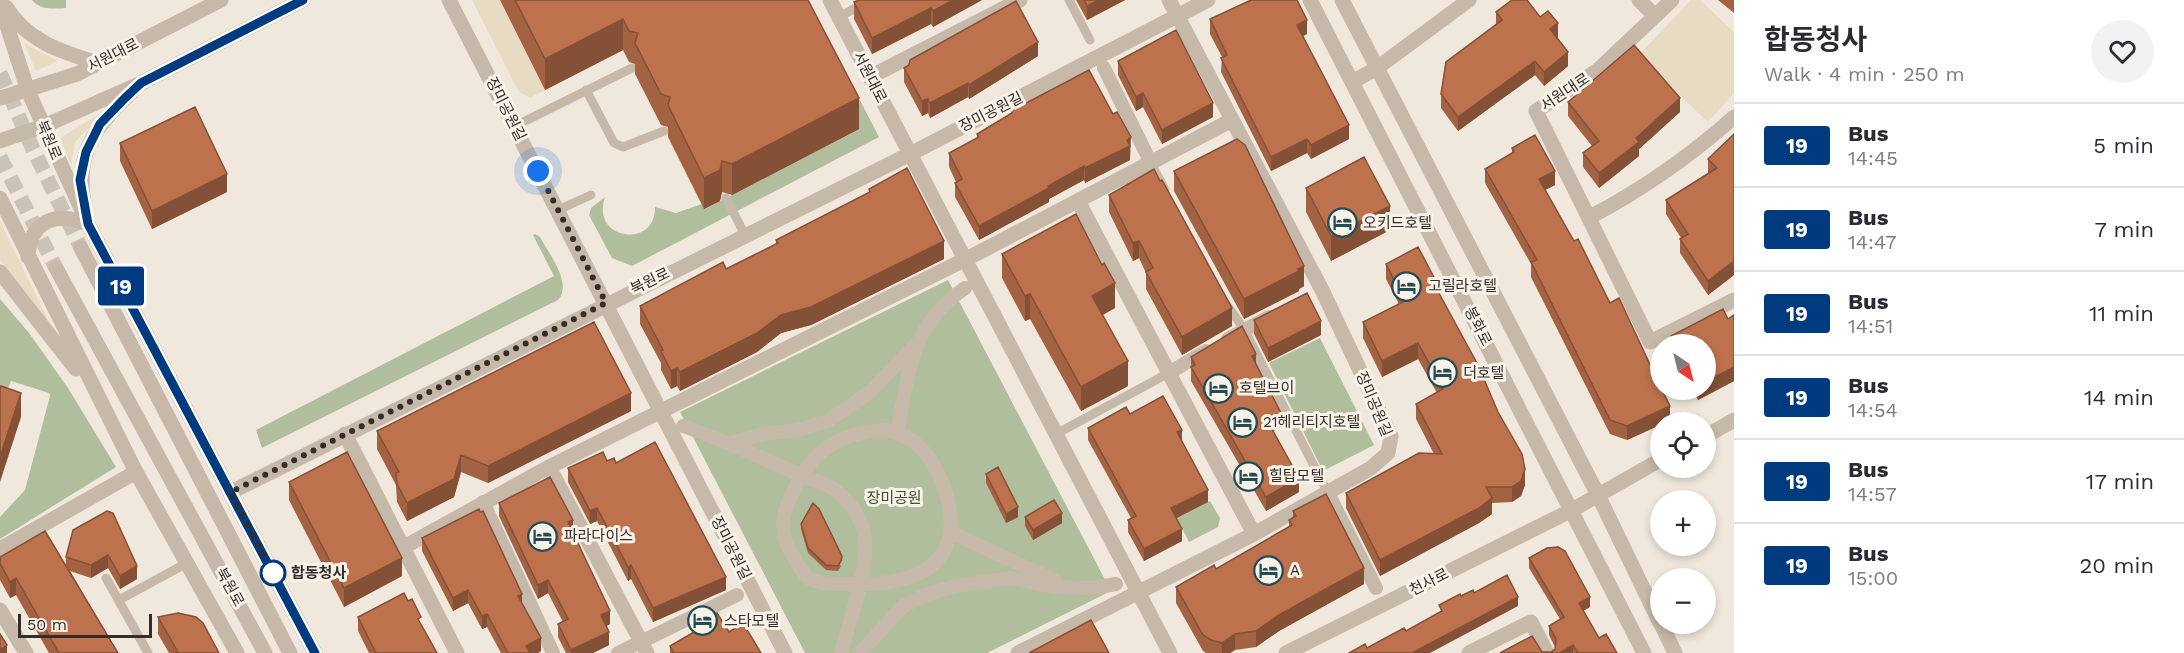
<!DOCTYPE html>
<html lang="en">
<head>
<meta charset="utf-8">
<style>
	:root { --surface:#fff; --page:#f2f2f3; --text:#2b2b33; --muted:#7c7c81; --line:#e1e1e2 }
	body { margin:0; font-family:"Work Sans","Noto Sans KR",sans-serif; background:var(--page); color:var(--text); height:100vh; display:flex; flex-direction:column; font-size:22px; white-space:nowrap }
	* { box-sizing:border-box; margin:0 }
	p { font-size:20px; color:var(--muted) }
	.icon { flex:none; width:33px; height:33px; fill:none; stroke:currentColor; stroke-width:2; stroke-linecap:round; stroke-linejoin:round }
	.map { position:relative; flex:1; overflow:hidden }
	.panel { display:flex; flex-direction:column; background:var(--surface); width:450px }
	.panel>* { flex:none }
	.badge { padding:0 12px; border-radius:4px; font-size:21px; line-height:39px }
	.needle { width:39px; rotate:145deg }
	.fabs { position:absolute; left:1650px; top:334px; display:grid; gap:12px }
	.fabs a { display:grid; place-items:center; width:66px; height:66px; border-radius:50%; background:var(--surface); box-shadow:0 3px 9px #0003; font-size:30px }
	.scale { position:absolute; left:18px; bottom:15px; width:134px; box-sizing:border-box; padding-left:6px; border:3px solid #352d28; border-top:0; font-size:16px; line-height:21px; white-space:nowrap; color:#352d28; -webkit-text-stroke:4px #f8f2e8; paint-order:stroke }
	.you { position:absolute; width:30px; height:30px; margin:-15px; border:4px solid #fff; border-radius:50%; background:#1a73e8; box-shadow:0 0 0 9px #1a73e833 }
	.map>.badge { position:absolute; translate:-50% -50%; box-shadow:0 0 0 3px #fff }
	.round { display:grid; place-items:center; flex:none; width:63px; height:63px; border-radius:32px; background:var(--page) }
	.overview { display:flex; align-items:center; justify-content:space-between; height:102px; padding:0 30px }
	h1 { font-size:28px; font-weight:700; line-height:45px }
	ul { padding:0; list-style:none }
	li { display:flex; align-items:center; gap:18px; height:84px; padding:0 30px; border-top:2px solid var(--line) }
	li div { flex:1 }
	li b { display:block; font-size:22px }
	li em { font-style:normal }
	li .badge { min-width:66px; font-weight:700; text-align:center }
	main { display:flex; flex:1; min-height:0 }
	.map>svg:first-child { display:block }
	.green { fill:#b0be9d }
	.plaza { fill:#e7dbc4 }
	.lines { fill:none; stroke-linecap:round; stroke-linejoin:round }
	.tertiary-tunnel { stroke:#cbc3b8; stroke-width:15; stroke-dasharray:15 8; stroke-linecap:butt }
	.service { stroke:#c7b9a9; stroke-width:9 }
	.pedestrian { stroke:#c7b9a9; stroke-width:14 }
	.minor { stroke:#c7b9a9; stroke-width:15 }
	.tertiary { stroke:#c7b9a9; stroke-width:15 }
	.wall { fill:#a36242 }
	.shaded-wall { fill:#845036 }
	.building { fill:#bd724d; stroke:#845036; stroke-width:1.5 }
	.line-casing { stroke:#fff; stroke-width:14 }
	.line { stroke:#003b80; stroke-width:9 }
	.walk { stroke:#352d28; stroke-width:6; stroke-dasharray:0 10.8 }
	.stop-dot { fill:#fff; stroke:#003b80; stroke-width:3 }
	.labels { text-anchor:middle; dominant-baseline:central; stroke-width:6; stroke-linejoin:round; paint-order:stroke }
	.street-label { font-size:15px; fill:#352d28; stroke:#f8f2e8 }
	.poi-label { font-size:15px; fill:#352d28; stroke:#f8f2e8; text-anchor:start }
	.park-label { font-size:15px; fill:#41512e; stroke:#f8f2e8 }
	.stop-label { font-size:15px; font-weight:bold; fill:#352d28; stroke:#f8f2e8; text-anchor:start }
</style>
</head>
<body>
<main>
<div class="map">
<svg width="1734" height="653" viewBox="0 0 1734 653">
	<rect width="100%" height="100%" fill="#f0e8dc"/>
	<path class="green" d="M32 0H66V8C55 9 39 10 32 0Z
		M808 0 879 137 632 266 612 258 589 215 591 208 605 197C590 241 656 249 655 207L676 213 702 204 705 209 859 129Z
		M535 234 540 237C549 254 573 284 558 300L262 448 256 430 554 276 533 235Z
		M948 280 1111 591 987 653H805L680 412Z
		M0 299 29 333 68 388 116 467 0 539V517L25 490 50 396 49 393 11 381 7 391 0 392Z
		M1320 338 1374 445 1323 471 1269 363Z
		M1210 501 1220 518 1218 527 1189 542 1177 518Z"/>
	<path class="plaza" d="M472 0H500L545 90 530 98 519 92Z
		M1691 0H1700L1734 32V93L1708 122 1638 56Z
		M24 43 44 54 58 61 36 71Z
		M109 108 75 142 71 165 60 138Z
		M0 221 49 322 0 260Z"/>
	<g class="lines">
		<path class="tertiary-tunnel" d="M0 73 32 147 81 248
			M0 157 56 268"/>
		<path class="service" d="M1069 0 1090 40
			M839 17 870 0
			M586 90 614 143 623 147 664 131
			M515 126 632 68
			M1151 163 1165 190
			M726 198 745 235
			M558 210 591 195
			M1227 305 1244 329 1328 493
			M1056 434 1167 374
			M106 578 148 653
			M119 600 187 563"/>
		<path class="pedestrian" d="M1104 68 1151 163
			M1228 339 1269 317
			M1167 374 1206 351
			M683 426C723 440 760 457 798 474 811 480 828 483 839 493 853 505 864 523 865 541 868 571 849 623 841 653
			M885 430C915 435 931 455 942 482 968 550 934 582 867 584 850 584 828 586 812 580 803 577 798 563 793 556 779 534 781 518 791 496 809 453 838 432 885 430Z
			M897 432C910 371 909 327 965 288
			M731 443 763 434 798 430 828 421 871 391 916 344
			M1328 493 1376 588
			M483 502 553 653
			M952 533 1054 580
			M618 653 737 595
			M860 653 902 607 925 595 955 586 1011 578 1054 587 1092 588 1116 584"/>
		<path class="minor" d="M449 0 785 653
			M830 0 1170 653
			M1639 0 1655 16
			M1672 0 1598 70 1536 111 1650 342 1734 300
			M870 77 1020 0
			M1354 81 1377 68 1469 0
			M1078 201 1254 534
			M1590 217C1643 189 1689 157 1734 117
			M345 434 457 653
			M549 467 647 653
			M404 547 549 467 978 253 1232 120
			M0 549 136 472
			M0 610 26 653
			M1018 653 1254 534 1371 468 1388 453 1391 436 1322 290 1169 0
			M1469 653 1531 622 1547 653"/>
		<path class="tertiary" d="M1310 0 1644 653
			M1342 0 1598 495 1660 623
			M0 4 28 91 88 224 315 653
			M6 7C27 41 61 52 98 63
			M0 98 77 74 221 0
			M0 141 44 126 141 83 303 0
			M0 198 136 472 237 653
			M84 203C75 151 96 125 132 92
			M81 248 290 653
			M28 257C30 220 56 211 88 224
			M56 268 265 653
			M0 272 76 369
			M1706 436 1734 420
			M231 492 910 154 1208 0
			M1661 624 1675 653
			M1286 653 1572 510 1660 460"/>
	</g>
	<path class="wall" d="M500 0H808L859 129 732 195 722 192 720 201 704 209 668 137V127L661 125 635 74V64L629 62 623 50 545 90Z
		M982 0 933 27 931 24 872 54 854 19V2Z
		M1076 0H1125L1087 20Z
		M1718 0H1734V13Z
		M1496 12 1558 37 1557 38 1568 66 1544 86 1535 75 1458 131 1441 108V94L1496 25Z
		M1210 19 1307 34 1303 36 1349 139 1311 159 1307 153 1271 171 1221 72 1222 57 1210 34Z
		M1038 56 969 99 968 97 930 118 928 113 922 116 904 82V68Z
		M1118 61 1213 117 1162 144 1143 107 1136 111 1118 75Z
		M1568 102 1680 112 1639 149V156L1599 188 1583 167V153L1592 146 1568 116Z
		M1011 111 1131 152H1130V160L1085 183 1084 180 1049 199V202L979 240 955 197V183L956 182 949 167V153L977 138V134L1011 114Z
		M1734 134V275L1708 295 1680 253V239L1681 238 1666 214V200L1708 173V159Z
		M120 143 227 192 152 229 120 161Z
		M1512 148 1555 185 1545 190 1670 420 1660 423V425L1627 440 1610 434 1531 277V264L1485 183V169L1512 154Z
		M1174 171 1304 286 1299 289V291L1244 319 1174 191Z
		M1306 188 1390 230 1331 261 1306 212Z
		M869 189 944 259 811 325 781 333 757 352 680 391 677 386 671 389 661 370V363L640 324V306L726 269 776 244V240L869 192Z
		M1109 195 1232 326 1182 355 1146 289V273L1139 258 1133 261 1109 212Z
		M1002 254 1115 308 1103 315 1128 386 1081 411 1030 319 1025 321 1002 278Z
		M1386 264 1437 289 1525 485 1521 496 1512 502 1492 503V514L1479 523 1380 576 1346 508V493L1434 454 1416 419V404L1437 393 1418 359 1382 377 1363 338V322L1399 304 1386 279Z
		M1723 309 1728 319 1734 315V381L1698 400 1692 390H1706V345H1671V336Z
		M1254 320 1321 335 1268 362 1254 334Z
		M1191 357 1256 365 1281 427 1273 431 1299 492 1266 511 1191 381Z
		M631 411 488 483 461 472 454 497 407 521 397 502 396 485 377 449V431Z
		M1130 414 1182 441 1208 502 1176 518 1182 541 1144 561 1128 532V520L1131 518 1088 440V428Z
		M607 461 616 463 726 590 653 622 631 579 628 581 597 521 590 524 568 482V468Z
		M986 474 1018 517 1006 523 986 483Z
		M289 482 402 576 344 607 289 500Z
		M499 503 573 533 610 624 606 626 609 645 593 653H566L558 637V624L563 622 548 593 538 599 499 516Z
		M107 511 137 579 120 589 108 568 91 578 70 571 118 653H49L16 595 10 598 0 580V557L66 565V557Z
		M1293 511 1364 584 1279 631 1256 647 1235 650 1230 653H1206L1203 651 1176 603V587L1216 569 1289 527V520L1293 517Z
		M1025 517 1062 523 1033 540 1025 526Z
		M801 524 841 566 838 571 826 570 808 553 801 529Z
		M422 538 522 604 541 651 538 653H501L487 627 482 629 468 603 453 611 422 551Z
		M1529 558 1590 607 1583 611 1599 638 1617 653H1500L1551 652 1555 649V647L1549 635V626L1560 619 1529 568Z
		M158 617 219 653H169L158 634Z
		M358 617 421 625 437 653H369L358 631Z
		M699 624 729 632 761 653H670V646L699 629Z"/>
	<path class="shaded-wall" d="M953 0H982L933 27V11Z
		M1099 0H1125L1087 20V6Z
		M931 8V24L872 54V38Z
		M623 19V50L545 90V59Z
		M1307 20V34L1297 39V25Z
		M1558 23V37L1550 43V29Z
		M1038 42V56L969 99V85Z
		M1568 52V66L1544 86V72Z
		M1535 61V75L1458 131V117Z
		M968 83V97L930 118V103Z
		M1143 93V107L1136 111V97Z
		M859 98V129L732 195V164Z
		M1680 98V112L1639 149V156L1599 188V173L1636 138Z
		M928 99V113L922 116V101Z
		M1213 103V117L1162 144V130Z
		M1349 125V139L1311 159V145Z
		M1131 137 1130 160 1085 183V168Z
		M1307 139V153L1271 171V157Z
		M722 161V192L720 201 704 209V178Z
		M1084 166V180L1049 199V202L979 240V226Z
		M1555 171V185L1539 193V179Z
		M227 174V192L152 229V211Z
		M1390 206V230L1331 261V236Z
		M944 241V259L811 325 781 333 757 352 680 391V372L781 315Z
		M1139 241V258L1133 261V243Z
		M1734 261V275L1708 295V281Z
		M1304 266V286L1299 289V291L1244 319V299Z
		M1115 283V308L1092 320V296Z
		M1030 294V319L1025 321V296Z
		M1232 308V326L1182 355V337Z
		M1321 321V335L1268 362V348Z
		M1418 343V359L1382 377V361Z
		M1256 354V368L1252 356Z
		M1128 361V386L1081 411V387Z
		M1734 367V381L1698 400V390H1706V382Z
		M677 368V386L671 389V371Z
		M21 393V417L0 482V457Z
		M631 393V411L488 483V466Z
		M1670 406V420L1664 423H1660V425L1627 440V426Z
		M1281 413V427L1267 434V420Z
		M1182 430V442L1177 432Z
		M461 455V472L454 497 407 521V503Z
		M1525 469V485L1521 496 1512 502V487Z
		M1299 478V492L1266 511V497Z
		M1208 490V502L1171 521V508Z
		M1492 498V514L1479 523 1380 576V560Z
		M1018 507V517L1006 523V514Z
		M597 508V521L590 524V511Z
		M1062 513V523L1033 540V530Z
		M573 520V533L568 522Z
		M1182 529V541L1144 561V549Z
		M108 555V568L91 578V565Z
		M402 558V576L344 607V588Z
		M631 565V579L628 581V567Z
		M137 566V579L120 589V576Z
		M1364 568V584L1279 631 1256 647V631L1279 615Z
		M726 577V590L653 622V608Z
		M16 578V595L10 598V582Z
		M548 580V593L538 599V585Z
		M468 590V603L453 611V598Z
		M522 594V607L518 596Z
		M1518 597V606L1430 653H1412Z
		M1590 597V607L1579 613V603Z
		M610 611V624L601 629V615Z
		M487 614V627L482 629V616Z
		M609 632V645L593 653H571V650Z
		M1235 634V650L1230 653H1222V643Z
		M541 638V651L538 653H526V646Z
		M7 645V653H0V650Z
		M1573 645V653H1560Z"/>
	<path class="building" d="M515 0H808L859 98 732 164 722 161 720 170 704 178 668 105 670 97 661 94 635 43 638 33 629 31 623 19 545 59Z
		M859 0H953L933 11 931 8 872 38 854 2Z
		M1084 0H1099L1087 6Z
		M1251 0H1297L1307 20 1297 25 1349 125 1311 145 1307 139 1271 157 1221 58 1227 55 1210 19Z
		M1512 0H1527L1540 17 1548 11 1558 23 1550 29 1568 52 1544 72 1535 61 1458 117 1441 94 1446 62 1502 20 1496 12Z
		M1016 1 1038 42 969 85 968 83 930 103 928 99 922 101 904 68 909 65 910 60Z
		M1176 30 1213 103 1162 130 1143 93 1136 97 1118 61Z
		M1634 45 1680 98 1636 138 1639 142 1599 173 1583 153 1599 141 1568 102Z
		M1089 70 1113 114 1117 112 1131 137 1127 140 1130 146 1085 168 1084 166 1048 186 1049 188 979 226 955 183 962 179 949 153 979 137 977 134 1012 113 1011 111Z
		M195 107 227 174 152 211 120 143Z
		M1734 134V261L1708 281 1680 239 1688 234 1666 200 1717 168 1708 159Z
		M1535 135 1555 171 1539 179 1574 241 1578 239 1610 303 1619 298 1660 386V390H1662L1670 406 1627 426 1610 420 1531 262 1537 260 1485 169 1514 152 1512 148Z
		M1237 139 1245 145 1304 266 1298 269 1299 271 1244 299 1174 171Z
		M1364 157 1390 206 1331 236 1306 188Z
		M907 168 944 241 811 307 781 315 757 333 680 372 677 368 671 371 661 351 663 350 640 306 723 262 726 269 778 243 776 240 870 192 869 189Z
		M1154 169 1160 181 1162 180 1232 308 1182 337 1146 272 1153 268 1139 241 1133 243 1109 195Z
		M1076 214 1102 265 1104 263 1115 283 1092 296 1128 361 1081 387 1030 294 1025 296 1002 254Z
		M1418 247 1437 283 1434 284 1478 365 1498 412 1522 454 1525 469 1521 481 1512 487H1486L1492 498 1479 508 1380 560 1346 493 1419 453 1442 454 1416 404 1443 389 1418 343 1382 361 1363 322 1405 301 1386 264Z
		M1307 293 1321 321 1268 348 1254 320Z
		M1723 309 1728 319 1734 315V367L1706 382V345H1676L1671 336Z
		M594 322 631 393 488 466 461 455 454 479 407 503 397 484 396 473 399 472 377 431Z
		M1242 326 1256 354 1252 356 1281 413 1267 420 1299 478 1266 497 1191 367 1195 365 1191 357Z
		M1 386 21 393 0 457V389Z
		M1163 396 1182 430 1177 432 1208 490 1171 508 1182 529 1144 549 1128 520 1136 516 1088 428 1126 407 1130 414Z
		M655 442 726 577 653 608 631 565 628 567 597 508 590 511 568 468 603 452 607 461 614 458 616 463Z
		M347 452 402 558 344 588 289 482Z
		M998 467 1018 507 1006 514 986 474Z
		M550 477 573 520 568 522 610 611 601 615 609 632 571 650 558 624 568 619 548 580 538 585 499 503Z
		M1326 494 1364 568 1279 615 1256 631 1235 634 1222 643 1211 640 1203 635 1176 587 1214 565 1216 569 1292 525 1289 520 1296 516 1293 511Z
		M1054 500 1062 513 1033 530 1025 517Z
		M813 503 819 509 842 556 841 561 838 566 826 565 808 548 801 524Z
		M479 509 480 512 483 511 522 594 518 596 541 638 526 646 530 653H508L487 614 482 616 468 590 453 598 422 538Z
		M107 511 113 513 137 566 120 576 108 555 91 565 66 557 73 530Z
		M45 531 118 653H59L16 578 10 582 0 563V557Z
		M1558 547 1565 551 1590 597 1579 603 1599 638 1606 634 1617 653H1578L1573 645 1560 653H1500L1532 636 1542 652H1551L1555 649 1556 639 1549 626 1564 617 1529 558 1547 548Z
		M1507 575 1518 597 1412 653H1349L1365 644 1367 648 1404 628 1406 631 1442 611 1439 605 1460 594 1461 596 1473 590 1474 593Z
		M404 593 408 601 412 599 421 617 418 619 437 653H376L358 617Z
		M178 613 196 617 203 623 219 653H175L178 652 158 617Z
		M717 613 729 632 743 623 761 653H674L670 646 701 628 699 624Z
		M1091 620 1109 653H1029Z
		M0 634 7 645 0 650Z"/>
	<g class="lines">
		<defs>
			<path id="line" d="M303 0 141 83 125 98 100 124 86 152 80 180 88 224 315 653"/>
		</defs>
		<use href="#line" class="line-casing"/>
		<use href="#line" class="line"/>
		<path class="walk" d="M273 573 231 492 606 303 538 171"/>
	</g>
	<defs>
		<symbol id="hotel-ring" viewBox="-11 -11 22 22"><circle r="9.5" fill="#f8f2e8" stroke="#214c53" stroke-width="1.5"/><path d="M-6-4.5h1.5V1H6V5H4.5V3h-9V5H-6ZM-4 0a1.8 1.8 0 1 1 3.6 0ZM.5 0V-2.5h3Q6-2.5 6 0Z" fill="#214c53"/></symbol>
	</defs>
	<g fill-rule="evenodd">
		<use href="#hotel-ring" x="1326" y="206" width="33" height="33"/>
		<use href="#hotel-ring" x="1390" y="270" width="33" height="33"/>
		<use href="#hotel-ring" x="1426" y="356" width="33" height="33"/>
		<use href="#hotel-ring" x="1202" y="372" width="33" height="33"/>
		<use href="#hotel-ring" x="1226" y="406" width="33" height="33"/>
		<use href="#hotel-ring" x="1232" y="460" width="33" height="33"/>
		<use href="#hotel-ring" x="526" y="520" width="33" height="33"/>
		<use href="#hotel-ring" x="1252" y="554" width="33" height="33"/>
		<use href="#hotel-ring" x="686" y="604" width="33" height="33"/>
	</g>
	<circle class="stop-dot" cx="273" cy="573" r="12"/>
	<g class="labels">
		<g class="street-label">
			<text transform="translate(113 55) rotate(-27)">서원대로</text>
			<text transform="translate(870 77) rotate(63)">서원대로</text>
			<text transform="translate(1565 92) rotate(-34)">서원대로</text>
			<text transform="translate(506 109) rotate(63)">장미공원길</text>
			<text transform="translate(991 112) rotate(-27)">장미공원길</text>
			<text transform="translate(49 140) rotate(67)">북원로</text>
			<text transform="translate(650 281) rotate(-26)">북원로</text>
			<text transform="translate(1478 326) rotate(63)">봉화로</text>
			<text transform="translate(1374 404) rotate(67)">장미공원길</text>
			<text transform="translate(731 548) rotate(63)">장미공원길</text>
			<text transform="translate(1429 582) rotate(-27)">천사로</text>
			<text transform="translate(230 587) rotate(61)">북원로</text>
		</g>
		<g class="poi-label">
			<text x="1363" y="223">오키드호텔</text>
			<text x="1428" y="286">고릴라호텔</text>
			<text x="1463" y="373">더호텔</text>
			<text x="1239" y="388">호텔브이</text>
			<text x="1263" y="422">21헤리티지호텔</text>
			<text x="1269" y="476">힐탑모텔</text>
			<text x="564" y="536">파라다이스</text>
			<text x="1290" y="570">A</text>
			<text x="724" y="621">스타모텔</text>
		</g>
		<g class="park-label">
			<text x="894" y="498">장미공원</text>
		</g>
		<g class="stop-label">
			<text x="291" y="573">합동청사</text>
		</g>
	</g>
</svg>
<div class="fabs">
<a><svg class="needle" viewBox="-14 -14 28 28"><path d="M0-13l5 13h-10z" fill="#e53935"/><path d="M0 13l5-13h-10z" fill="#7c7c81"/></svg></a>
<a><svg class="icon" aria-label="locate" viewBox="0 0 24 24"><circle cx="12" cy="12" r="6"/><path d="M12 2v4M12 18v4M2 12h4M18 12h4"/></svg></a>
<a>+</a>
<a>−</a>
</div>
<div class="scale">50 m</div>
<div class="you" style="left:538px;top:171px"></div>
<b class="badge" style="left:121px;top:286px;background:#003b80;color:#fff">19</b>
</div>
<section class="panel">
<div class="overview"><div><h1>합동청사</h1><p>Walk · 4 min · 250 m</p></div><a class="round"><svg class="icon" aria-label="heart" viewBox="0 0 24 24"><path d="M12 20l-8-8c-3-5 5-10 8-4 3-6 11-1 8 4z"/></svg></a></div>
<ul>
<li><span class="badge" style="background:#003b80;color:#fff">19</span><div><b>Bus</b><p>14:45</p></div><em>5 min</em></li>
<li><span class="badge" style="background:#003b80;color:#fff">19</span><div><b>Bus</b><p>14:47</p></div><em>7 min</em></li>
<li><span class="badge" style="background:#003b80;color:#fff">19</span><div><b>Bus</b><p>14:51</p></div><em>11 min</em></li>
<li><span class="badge" style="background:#003b80;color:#fff">19</span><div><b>Bus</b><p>14:54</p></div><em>14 min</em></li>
<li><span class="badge" style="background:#003b80;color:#fff">19</span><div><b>Bus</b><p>14:57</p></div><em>17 min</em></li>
<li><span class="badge" style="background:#003b80;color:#fff">19</span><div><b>Bus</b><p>15:00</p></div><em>20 min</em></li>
</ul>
</section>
</main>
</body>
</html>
